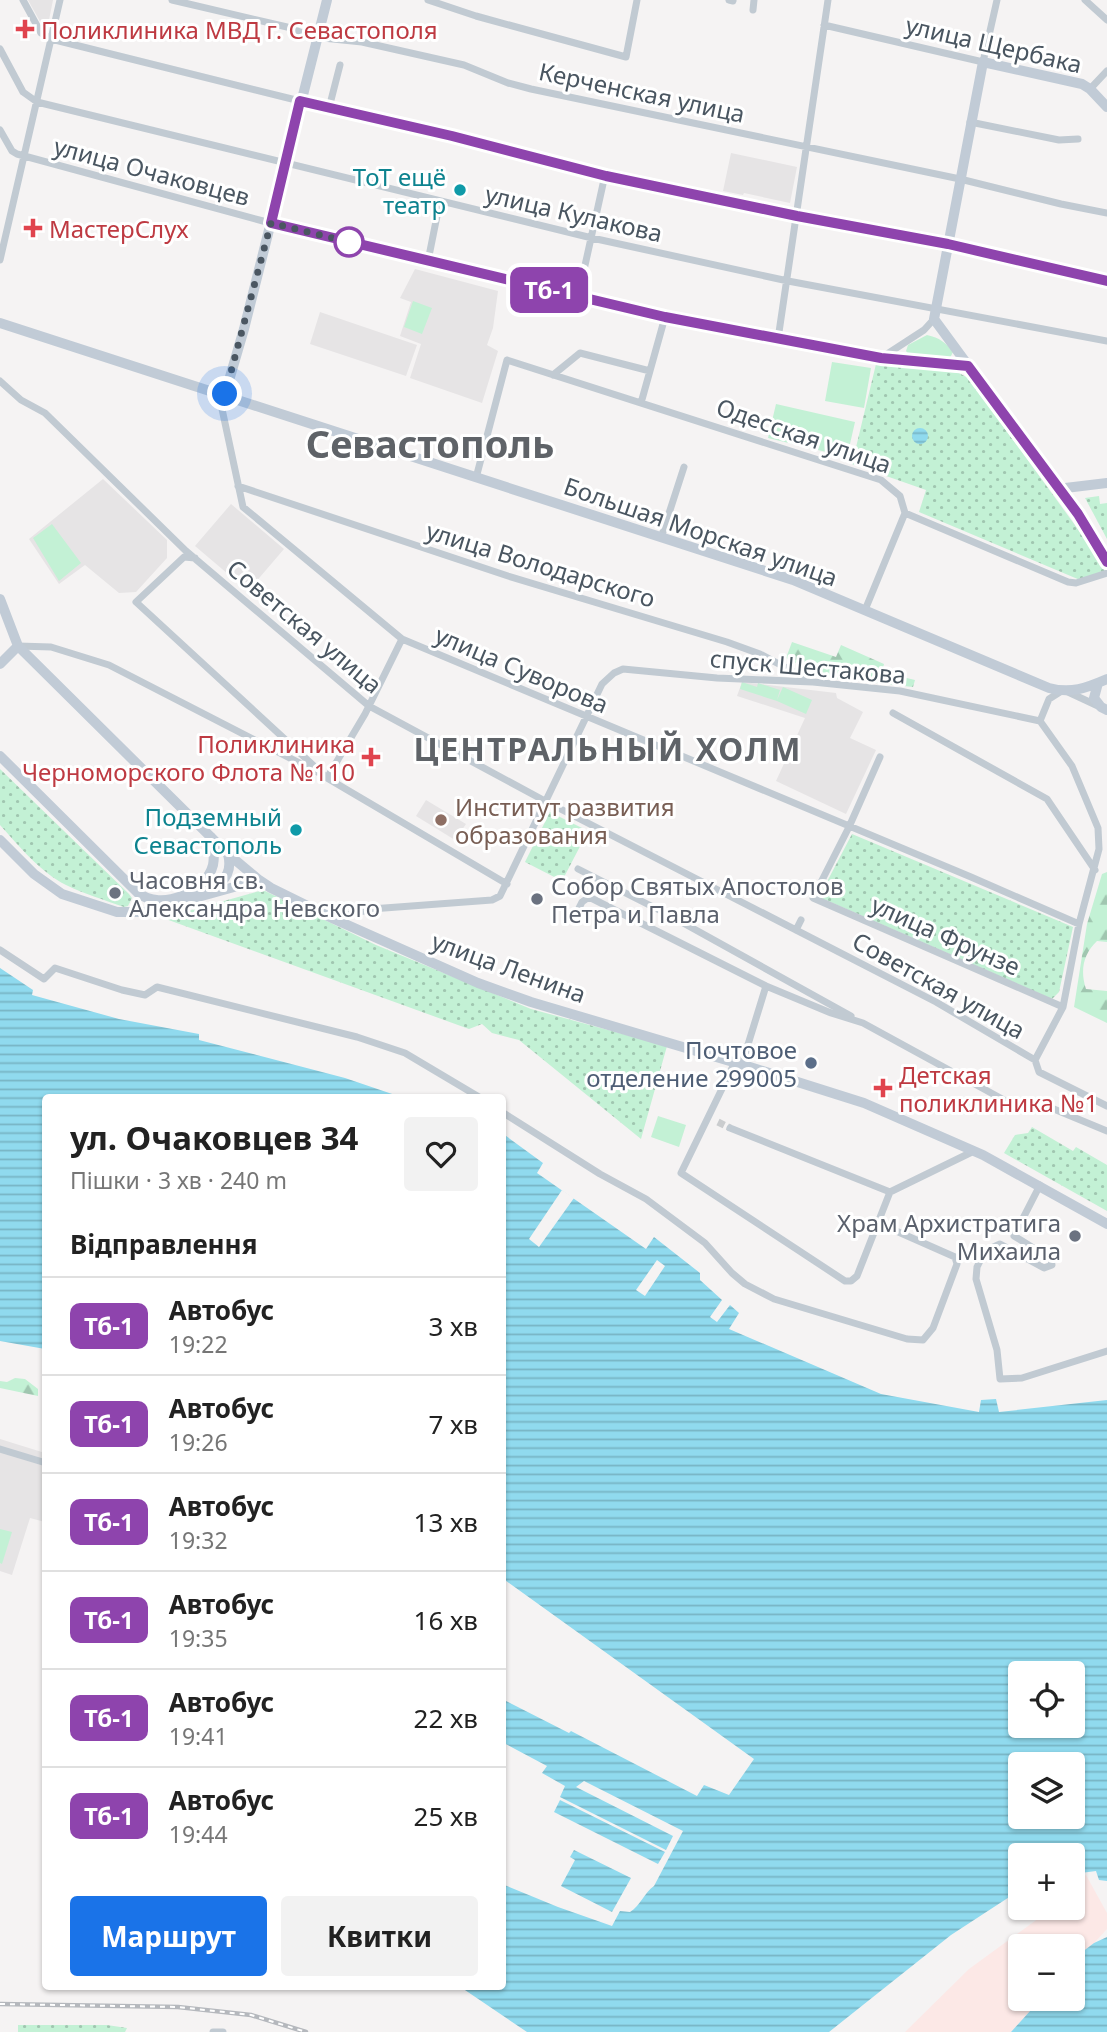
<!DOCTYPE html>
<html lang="uk">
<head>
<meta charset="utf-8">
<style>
	:root { --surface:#fff; --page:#f2f2f2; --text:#222; --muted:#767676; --line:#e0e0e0; --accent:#1a73e8 }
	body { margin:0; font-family:"Noto Sans",sans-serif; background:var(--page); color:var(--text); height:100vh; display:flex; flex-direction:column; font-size:26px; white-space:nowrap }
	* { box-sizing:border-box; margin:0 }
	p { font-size:23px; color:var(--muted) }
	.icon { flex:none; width:38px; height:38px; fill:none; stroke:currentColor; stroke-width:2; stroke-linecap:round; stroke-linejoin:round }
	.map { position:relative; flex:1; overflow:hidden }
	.drawer { position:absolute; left:42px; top:1094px; width:464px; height:896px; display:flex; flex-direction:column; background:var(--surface); border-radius:7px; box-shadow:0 2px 5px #0004 }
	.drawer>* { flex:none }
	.badge { padding:0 14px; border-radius:10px; font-size:24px; line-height:46px }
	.tools { position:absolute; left:1008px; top:1661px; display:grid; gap:14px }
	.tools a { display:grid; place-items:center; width:77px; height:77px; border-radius:7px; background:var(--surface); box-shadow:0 2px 5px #0004; font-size:35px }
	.you { position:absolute; width:35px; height:35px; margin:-18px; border:5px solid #fff; border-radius:50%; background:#1a73e8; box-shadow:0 0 0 10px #1a73e833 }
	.map>.badge { position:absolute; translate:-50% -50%; box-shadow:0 0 0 4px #fff }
	h2 { padding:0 28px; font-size:26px; line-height:63px }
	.round { display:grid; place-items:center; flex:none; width:74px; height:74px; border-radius:7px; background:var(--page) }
	.overview { display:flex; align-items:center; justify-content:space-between; height:119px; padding:0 28px }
	h1 { font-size:33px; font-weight:700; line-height:52px }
	.action { display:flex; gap:14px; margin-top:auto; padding:14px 28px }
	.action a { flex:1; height:80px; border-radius:7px; background:var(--accent); color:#fff; font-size:28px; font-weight:700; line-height:80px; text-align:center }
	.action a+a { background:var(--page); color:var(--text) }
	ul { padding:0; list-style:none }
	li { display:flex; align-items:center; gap:21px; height:98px; padding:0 28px; border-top:2px solid var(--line) }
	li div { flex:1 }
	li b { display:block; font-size:26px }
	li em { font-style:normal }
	li .badge { min-width:77px; font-weight:700; text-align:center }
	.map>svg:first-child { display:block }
	.education { fill:#e6e4e5 }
	.medical { fill:#fce8e6 }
	.grass { fill:#c3f1d5 }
	.forest { fill:url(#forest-firs) }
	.park { fill:url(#park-dots) }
	.water { fill:url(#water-rules); fill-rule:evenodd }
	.pier { fill:#f5f3f3 }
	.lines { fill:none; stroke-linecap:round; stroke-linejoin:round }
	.minor-tunnel { stroke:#caccce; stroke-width:7; stroke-dasharray:7 3.5; stroke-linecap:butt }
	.minor { stroke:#c1cad2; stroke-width:7 }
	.secondary { stroke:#c1cbd6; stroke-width:10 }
	.rail-casing { stroke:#b5b8bd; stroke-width:4.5 }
	.rail { stroke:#fff; stroke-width:2; stroke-dasharray:5; stroke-linecap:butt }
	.line-casing { stroke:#fff; stroke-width:16 }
	.line { stroke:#8e44ad; stroke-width:10 }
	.walk { stroke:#4a5661; stroke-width:7; stroke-dasharray:0 12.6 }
	.health-dot { fill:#e0444e; stroke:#fff; stroke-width:2.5 }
	.culture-dot { fill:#0f9aa8; stroke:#fff; stroke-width:2.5 }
	.stop-dot { fill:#fff; stroke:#8e44ad; stroke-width:3.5 }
	.education-dot { fill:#8d6e63; stroke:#fff; stroke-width:2.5 }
	.worship-dot { fill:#6b7280; stroke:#fff; stroke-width:2.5 }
	.service-dot { fill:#5c6f8a; stroke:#fff; stroke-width:2.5 }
	.labels { text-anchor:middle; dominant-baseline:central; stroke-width:6; stroke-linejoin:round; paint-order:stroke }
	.health-label { font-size:24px; fill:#be3a42; stroke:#fff; text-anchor:start }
	.street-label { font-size:24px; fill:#4a5661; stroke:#fff }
	.culture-label { font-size:24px; fill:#0d838f; stroke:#fff; text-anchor:end }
	.education-label { font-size:24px; fill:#785e54; stroke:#fff; text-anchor:start }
	.worship-label { font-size:24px; fill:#5b616d; stroke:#fff; text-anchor:start }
	.service-label { font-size:24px; fill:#4e5e75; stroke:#fff; text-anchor:end }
	.district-label { font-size:32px; font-weight:bold; letter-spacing:2px; fill:#5f6368; stroke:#fff }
	.town-label { font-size:38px; font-weight:bold; fill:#5f6368; stroke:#fff }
</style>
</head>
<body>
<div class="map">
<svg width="1107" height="2032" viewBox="0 0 1107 2032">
	<defs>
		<pattern id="forest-firs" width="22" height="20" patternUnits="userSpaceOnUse" patternTransform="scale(1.75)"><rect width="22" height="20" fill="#c3f1d5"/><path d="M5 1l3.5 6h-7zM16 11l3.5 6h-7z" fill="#a0c6b0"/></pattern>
		<pattern id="park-dots" width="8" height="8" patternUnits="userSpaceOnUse" patternTransform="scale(1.75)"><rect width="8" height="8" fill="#c3f1d5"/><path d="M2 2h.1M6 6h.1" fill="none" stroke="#a0c6b0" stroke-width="1.8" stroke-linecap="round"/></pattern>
		<pattern id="water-rules" width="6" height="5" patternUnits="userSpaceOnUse" patternTransform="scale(1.75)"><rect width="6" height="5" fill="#90daee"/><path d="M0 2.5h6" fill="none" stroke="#78b4c4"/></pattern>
	</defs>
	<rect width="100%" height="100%" fill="#f5f3f3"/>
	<path class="education" d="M28 0H53L49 20 42 25Z
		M731 153 797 167 790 203 744 193 743 195 723 191Z
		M415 269 498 291 493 328 487 345 498 351 482 403 410 378 421 344 400 336 411 302 400 298Z
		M320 312 417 345 406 376 310 344Z
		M103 479 167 540V558L136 592 119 593 85 565 59 584 29 539Z
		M231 504 284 549 248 591 195 546Z
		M742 682 836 693 837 698 863 712 850 738 876 750 846 814 776 781 805 718 737 696Z
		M426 800 466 824 455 840 416 816Z
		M0 1439 45 1453V1522L30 1518 12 1575 0 1571Z"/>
	<path class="medical" d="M1086 1875 1107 1913V1929L1073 1966V1946H1020V1998L1042 1999 1011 2032H905L969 1969 1039 1918 1048 1908H1073V1884Z"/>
	<path class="grass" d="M413 301 432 308 422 334 404 327Z
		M927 335C940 338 945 342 953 352L949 360 910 356 906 351 908 345Z
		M832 362 871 368 864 408 825 401Z
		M776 404 855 422 847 457 768 438Z
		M52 524 81 563 59 581 33 538Z
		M742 682 757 687 758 683 780 690 777 700 783 687 812 700 806 714 777 701 740 689Z
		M658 1116 686 1125 679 1147 651 1137Z
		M0 1529 12 1532 2 1564 0 1563Z"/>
	<path class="forest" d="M792 642 836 657 841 645 884 664 882 672 915 680 913 687 804 675V667L786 658Z
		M1107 872V942L1097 941C1083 954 1080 971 1086 989L1107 991V1023L1074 1007 1087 924 1102 874Z
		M15 1378 25 1379 38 1389V1396L0 1388V1381L7 1382Z"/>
	<path class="park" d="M876 364 959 373 968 378 1096 554 1105 571 1080 580 919 512 926 490 852 464Z
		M1099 496 1100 504 1107 503V539L1085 498Z
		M0 769 129 894 132 898 128 906 124 907C105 900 84 894 66 885 40 872 19 846 0 825Z
		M550 812 588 831 562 881 525 862Z
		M852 834 1073 927 1059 992 1052 999 819 897Z
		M263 890 376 945 531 1009 667 1046 641 1139 519 1040 492 1033 482 1024 469 1029 163 918Z
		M1032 1127 1073 1151 1076 1147 1107 1165V1211L1004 1153 1015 1135 1028 1133Z
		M18 2025H107L127 2028 125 2032H18Z"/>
	<path class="water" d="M912 436a8 8 0 1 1 16 0a8 8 0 1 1-16 0Z
		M0 968 33 990 32 995 119 1019 199 1034V1040L345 1078 401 1097H46L45 1349 0 1341Z
		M502 1133 543 1163 537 1173 646 1249 654 1237 700 1273V1280L722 1300 710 1317 717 1322 730 1305 739 1313 729 1329 881 1394 979 1412 981 1400 996 1399 999 1412 1107 1400V1881L1099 1880 1096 1871 1073 1874V1855H1020V1896L1017 1892 951 1935 829 2032H527L459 1986H502V1884L558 1907 612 1926 620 1911 630 1912C641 1905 644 1893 654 1886L683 1831 584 1781 576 1787 673 1836 666 1850 560 1797 565 1786 542 1773 547 1766 502 1742V1699L569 1733 571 1731 697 1796 704 1785 729 1795 754 1759 502 1578ZM1020 1673H1073V1726H1020ZM1020 1764H1073V1816H1020Z
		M560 1800 665 1852 658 1864 554 1812Z
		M574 1850 631 1878 612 1912 561 1886 575 1860 570 1857Z
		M1107 1937V2032H1011L1041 1999 1073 1998V1959L1094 1943Z"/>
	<path class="pier" d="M562 1190 574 1198 539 1247 529 1239Z
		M657 1260 665 1266 645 1296 636 1290Z"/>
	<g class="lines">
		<path class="minor-tunnel" d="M718 1122 730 1128"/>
		<path class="minor" d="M23 0 41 33 51 39 300 101 452 136 605 175 797 216 948 244 1107 281
			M172 0 287 27 313 37 362 42 464 65 508 83 531 89 960 179 1061 204 1107 213
			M428 0 476 16 626 57 637 0
			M729 0 733 1
			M1085 0 1107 20
			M753 10 754 0
			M824 25 983 62 997 0
			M0 49 23 92 37 102 592 238 788 281 1107 341
			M1090 89 1107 71
			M329 108 340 65
			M970 122 1059 140 1078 139
			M0 130 12 151 17 154 263 221 665 317 881 358 968 366
			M0 260 60 0
			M428 261 440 201
			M578 297 605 175
			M778 339 828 0
			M881 358 924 330 934 319
			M553 375 580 353 650 371
			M0 381 21 400 45 413 186 551 369 706 545 801 936 1002 1035 1060
			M225 394 222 409 243 507 402 639 971 877 1079 924
			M641 403 665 317
			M476 478 507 360 881 480 900 496 905 513
			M238 486 508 576 727 642 760 654 809 680
			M905 513 1068 582 1076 583 1107 573
			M661 538 684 467
			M195 558 184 557 136 602 327 778 507 884
			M865 610 905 513
			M18 646 51 647 109 665 317 772
			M1068 692 1098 706
			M893 713 1047 799 1095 870
			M1040 721 1049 699 1060 692
			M880 757 849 827 813 898 1063 1007
			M327 778 365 714 402 639
			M578 869 667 914 851 1016
			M334 919 371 909 492 900 500 896 602 684 614 673 623 669 717 678 813 682 900 691 1040 721
			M573 920 582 902 589 897 766 986 831 1013 863 1023 1015 1106 1037 1109 1049 1107 1107 1131
			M796 930 801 920
			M0 950 44 979 55 968 122 990 145 995 157 987 357 1037 405 1053 479 1097
			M1035 1060 1063 1007 1079 924 1099 849 1098 828 1072 766 1040 721
			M1035 1060 1039 1072 1107 1106
			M735 1062 681 1173 845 1281H851L857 1276 890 1192 974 1151
			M742 1064 766 986
			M502 1112 600 1174 646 1199 705 1243 732 1273 745 1284 774 1299 907 1339 923 1340 933 1328 957 1264 955 1257 878 1223
			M730 1128 890 1192
			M1040 1185 1014 1236 1051 1259 1052 1265 1044 1268 1000 1244 985 1251 977 1267 976 1279 997 1350 1000 1379 1022 1378 1107 1351
			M0 1449 46 1463
			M213 2032H223"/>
		<path class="secondary" d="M1107 107 1090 89 1082 84 983 62 934 319 1078 515 1107 562
			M0 323 793 580 1049 688C1071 694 1086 688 1107 679
			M225 394 244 329 327 0
			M1057 489 1107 483
			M0 599 18 646 228 854 259 880 271 888 334 919 478 983 531 1002 750 1067 864 1103 983 1155 1107 1224
			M0 664 18 646
			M1098 683 1094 698 1101 707 1107 710
			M0 756 138 893C161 911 206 893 213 865 215 855 213 846 211 837
			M0 840 34 874 62 894 117 912H144L259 880
			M212 888C227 880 232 870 228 854"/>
		<defs>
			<path id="rail" d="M0 2004 178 2007 251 2015 306 2032"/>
		</defs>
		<use href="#rail" class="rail-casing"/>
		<use href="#rail" class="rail"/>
	</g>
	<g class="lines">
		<defs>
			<path id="line" d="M1107 281 948 244 797 216 606 176 452 136 300 101 271 223 665 317 881 358 968 366 1078 514 1107 562"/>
		</defs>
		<use href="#line" class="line-casing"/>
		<use href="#line" class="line"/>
		<path class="walk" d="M225 394 271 223 349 242"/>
	</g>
	<g class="health-dot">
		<path d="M21.5 18.5h7v7h7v7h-7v7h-7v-7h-7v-7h7z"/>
		<path d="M29.5 217.5h7v7h7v7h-7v7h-7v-7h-7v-7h7z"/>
		<path d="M367.5 746.5h7v7h7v7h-7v7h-7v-7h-7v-7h7z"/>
		<path d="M879.5 1077.5h7v7h7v7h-7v7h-7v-7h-7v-7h7z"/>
	</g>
	<g class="culture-dot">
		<circle cx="460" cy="190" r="7"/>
		<circle cx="296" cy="830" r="7"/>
	</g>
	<circle class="stop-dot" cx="349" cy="242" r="14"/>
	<circle class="education-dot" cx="441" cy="820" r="7"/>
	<g class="worship-dot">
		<circle cx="115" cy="893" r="7"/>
		<circle cx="537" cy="899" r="7"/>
		<circle cx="1075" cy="1236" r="7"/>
	</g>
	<circle class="service-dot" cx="811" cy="1063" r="7"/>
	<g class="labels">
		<g class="health-label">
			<text x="41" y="29">Поликлиника МВД г. Севастополя</text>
			<text x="49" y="228">МастерСлух</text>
			<text x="355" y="743" text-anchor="end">Поликлиника<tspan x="355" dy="28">Черноморского Флота №110</tspan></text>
			<text x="899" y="1074">Детская<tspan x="899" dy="28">поликлиника №1</tspan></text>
		</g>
		<g class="street-label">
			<text transform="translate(994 44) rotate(13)">улица Щербака</text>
			<text transform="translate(642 92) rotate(12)">Керченская улица</text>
			<text transform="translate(152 171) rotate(15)">улица Очаковцев</text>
			<text transform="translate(574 213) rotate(13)">улица Кулакова</text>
			<text transform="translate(804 435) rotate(19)">Одесская улица</text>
			<text transform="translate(701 531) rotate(19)">Большая Морская улица</text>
			<text transform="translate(541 564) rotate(17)">улица Володарского</text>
			<text transform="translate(305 626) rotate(40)">Советская улица</text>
			<text transform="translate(808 666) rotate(5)">спуск Шестакова</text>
			<text transform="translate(522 669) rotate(23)">улица Суворова</text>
			<text transform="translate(946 935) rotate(24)">улица Фрунзе</text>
			<text transform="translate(509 967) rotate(20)">улица Ленина</text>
			<text transform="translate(939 985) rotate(29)">Советская улица</text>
		</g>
		<g class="culture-label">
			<text x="446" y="176">ТоТ ещё<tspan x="446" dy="28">театр</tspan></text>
			<text x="282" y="816">Подземный<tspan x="282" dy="28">Севастополь</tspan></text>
		</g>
		<g class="education-label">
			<text x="455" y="806">Институт развития<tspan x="455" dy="28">образования</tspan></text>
		</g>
		<g class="worship-label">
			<text x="129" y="879">Часовня св.<tspan x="129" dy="28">Александра Невского</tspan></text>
			<text x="551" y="885">Собор Святых Апостолов<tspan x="551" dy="28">Петра и Павла</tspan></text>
			<text x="1061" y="1222" text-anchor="end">Храм Архистратига<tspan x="1061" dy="28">Михаила</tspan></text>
		</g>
		<g class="service-label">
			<text x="797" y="1049">Почтовое<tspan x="797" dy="28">отделение 299005</tspan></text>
		</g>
		<g class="district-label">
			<text x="608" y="748">ЦЕНТРАЛЬНЫЙ ХОЛМ</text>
		</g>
		<g class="town-label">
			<text x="430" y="443">Севастополь</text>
		</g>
	</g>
</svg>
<div class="tools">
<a><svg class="icon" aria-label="locate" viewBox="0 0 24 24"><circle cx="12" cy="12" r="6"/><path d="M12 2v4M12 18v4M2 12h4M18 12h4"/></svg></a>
<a><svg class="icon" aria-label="layers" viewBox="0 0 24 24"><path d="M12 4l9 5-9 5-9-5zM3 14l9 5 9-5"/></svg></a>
<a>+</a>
<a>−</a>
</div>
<div class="you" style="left:225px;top:394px"></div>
<b class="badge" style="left:549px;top:290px;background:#8e44ad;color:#fff">Тб-1</b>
<section class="drawer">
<div class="overview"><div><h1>ул. Очаковцев 34</h1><p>Пішки · 3 хв · 240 m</p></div><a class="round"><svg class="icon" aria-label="heart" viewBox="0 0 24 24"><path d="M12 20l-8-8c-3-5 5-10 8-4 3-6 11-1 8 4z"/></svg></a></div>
<h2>Відправлення</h2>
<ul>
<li><span class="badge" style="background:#8e44ad;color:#fff">Тб-1</span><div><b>Автобус</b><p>19:22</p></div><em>3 хв</em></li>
<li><span class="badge" style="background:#8e44ad;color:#fff">Тб-1</span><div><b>Автобус</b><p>19:26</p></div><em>7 хв</em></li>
<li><span class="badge" style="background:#8e44ad;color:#fff">Тб-1</span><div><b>Автобус</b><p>19:32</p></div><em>13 хв</em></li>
<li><span class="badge" style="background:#8e44ad;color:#fff">Тб-1</span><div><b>Автобус</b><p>19:35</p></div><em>16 хв</em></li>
<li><span class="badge" style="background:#8e44ad;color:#fff">Тб-1</span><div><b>Автобус</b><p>19:41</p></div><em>22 хв</em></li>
<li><span class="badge" style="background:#8e44ad;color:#fff">Тб-1</span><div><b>Автобус</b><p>19:44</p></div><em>25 хв</em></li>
</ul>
<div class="action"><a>Маршрут</a><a>Квитки</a></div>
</section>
</div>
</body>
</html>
